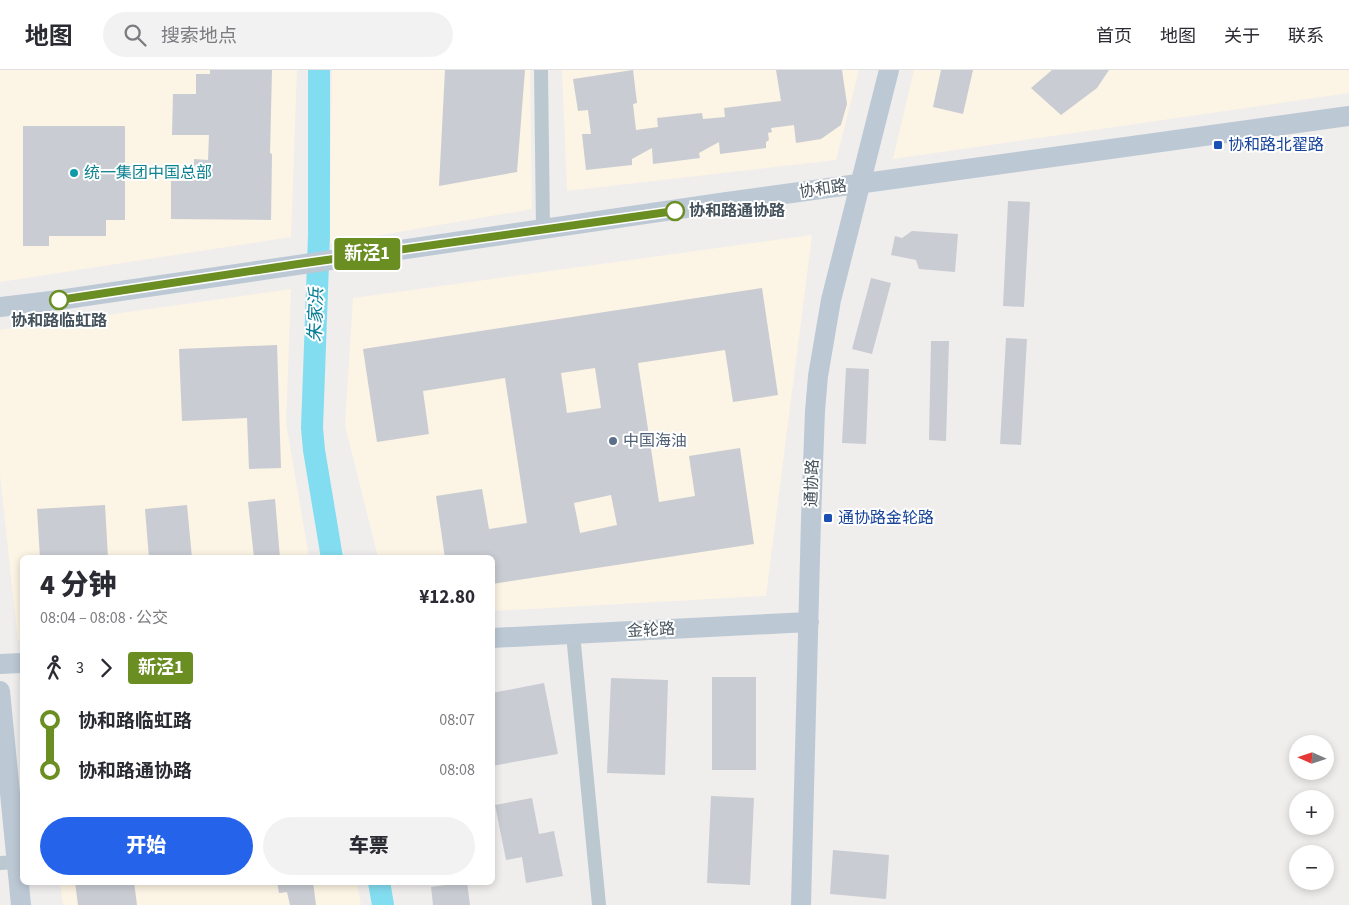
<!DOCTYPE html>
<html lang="zh">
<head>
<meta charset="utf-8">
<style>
	:root { --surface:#fff; --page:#f2f2f3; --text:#2b2b33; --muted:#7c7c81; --line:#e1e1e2; --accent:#2563eb }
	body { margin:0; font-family:"Source Sans 3","Noto Sans SC",sans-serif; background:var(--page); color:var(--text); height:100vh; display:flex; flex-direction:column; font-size:19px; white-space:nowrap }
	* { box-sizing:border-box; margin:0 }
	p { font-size:16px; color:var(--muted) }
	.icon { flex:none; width:28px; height:28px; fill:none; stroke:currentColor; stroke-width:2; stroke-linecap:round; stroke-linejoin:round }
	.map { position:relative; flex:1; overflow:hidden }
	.drawer { position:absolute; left:20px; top:485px; width:475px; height:330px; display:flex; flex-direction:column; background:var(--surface); border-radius:8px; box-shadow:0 2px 8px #0003 }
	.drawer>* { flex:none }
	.badge { padding:0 10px; border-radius:4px; font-size:18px; line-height:32px }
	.needle { width:32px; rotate:273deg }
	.fabs { position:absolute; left:1289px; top:665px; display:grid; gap:10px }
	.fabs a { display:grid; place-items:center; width:45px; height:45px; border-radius:50%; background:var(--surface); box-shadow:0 2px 8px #0003; font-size:25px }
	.map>.badge { position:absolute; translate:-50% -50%; box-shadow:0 0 0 2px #fff }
	.legs { display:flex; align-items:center; gap:8px; height:55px; padding:0 20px; font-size:16px }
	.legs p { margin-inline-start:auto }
	.summary { display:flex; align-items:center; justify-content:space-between; height:85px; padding:0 20px }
	h1 { font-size:28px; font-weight:800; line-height:38px }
	.button { display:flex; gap:10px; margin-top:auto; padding:10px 20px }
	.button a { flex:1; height:58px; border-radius:30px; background:var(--accent); color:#fff; font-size:20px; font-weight:800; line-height:58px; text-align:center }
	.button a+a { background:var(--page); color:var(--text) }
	ul { padding:0 20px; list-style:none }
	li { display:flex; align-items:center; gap:18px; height:50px; font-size:19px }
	li i { display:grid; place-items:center; width:8px; height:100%; margin:0 6px; background:currentColor }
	li i::after { content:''; width:12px; height:12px; margin:-6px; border:4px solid; border-radius:50%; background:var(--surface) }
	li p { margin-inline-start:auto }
	li:first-child i { background:linear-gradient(#0000 50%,currentColor 0) }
	li:last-child i { background:linear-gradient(currentColor 50%,#0000 0) }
	header { display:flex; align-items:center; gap:30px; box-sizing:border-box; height:70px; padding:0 25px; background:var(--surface); border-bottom:1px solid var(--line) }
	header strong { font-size:24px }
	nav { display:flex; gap:28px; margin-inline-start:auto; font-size:18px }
	.search { width:350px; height:45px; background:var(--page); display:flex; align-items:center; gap:12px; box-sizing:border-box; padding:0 18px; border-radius:28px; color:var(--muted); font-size:19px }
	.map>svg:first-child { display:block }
	.commercial { fill:#fcf4e4 }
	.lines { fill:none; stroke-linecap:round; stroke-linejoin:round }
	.river { stroke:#83ddf0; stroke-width:22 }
	.building { fill:#c9ccd2; fill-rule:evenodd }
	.street { stroke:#bcc8d0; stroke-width:14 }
	.secondary { stroke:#bcc9d5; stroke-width:20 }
	.line-1-casing { stroke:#fff; stroke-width:11 }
	.line-1 { stroke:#6b8e23; stroke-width:8 }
	.transit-dot { fill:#1a4fb4; stroke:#fff; stroke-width:2 }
	.culture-dot { fill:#0f9aa8; stroke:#fff; stroke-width:2 }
	.stop-1-dot { fill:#fff; stroke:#6b8e23; stroke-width:2.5 }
	.service-dot { fill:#5c6f8a; stroke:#fff; stroke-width:2 }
	.labels { text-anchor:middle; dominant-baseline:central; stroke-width:4; stroke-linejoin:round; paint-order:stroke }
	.transit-label { font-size:16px; fill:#164399; stroke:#fff; text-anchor:start }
	.culture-label { font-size:16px; fill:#0d838f; stroke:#fff; text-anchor:start }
	.street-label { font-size:16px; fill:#44515b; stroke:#fff }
	.stop-label { font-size:16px; font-weight:bold; fill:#44515b; stroke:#fff; text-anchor:start }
	.service-label { font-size:16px; fill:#4e5e75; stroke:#fff; text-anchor:start }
	.water-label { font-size:18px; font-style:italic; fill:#077e96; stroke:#fff }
</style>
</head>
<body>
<header>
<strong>地图</strong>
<div class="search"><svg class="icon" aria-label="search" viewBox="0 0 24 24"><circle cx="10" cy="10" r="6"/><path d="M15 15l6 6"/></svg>搜索地点</div>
<nav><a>首页</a><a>地图</a><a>关于</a><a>联系</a></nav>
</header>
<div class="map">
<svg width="1349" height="835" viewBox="0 0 1349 835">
	<rect width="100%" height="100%" fill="#f0eded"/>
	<path class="commercial" d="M0 0H297L291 167 0 212Z
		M332 0H530L532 139 329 174Z
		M562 0H859L836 90 567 121Z
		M914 0H1349V23L893 89Z
		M812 165 766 526 493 541 492 488 378 487 345 355 353 228Z
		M291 219 286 353 309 487 22 488V570L18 571 0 405V260Z
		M60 813H357L361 835H63Z"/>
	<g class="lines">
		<path class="river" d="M319 0V166L312 358 314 380 332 488
			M379 812 383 835"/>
	</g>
	<path class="building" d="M210 0H272L270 83 272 84 271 150 171 149V111H194V89L208 90 209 65H172L173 24H196V4H210Z
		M445 0H525L517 102 439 116Z
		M633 0 637 33 633 34 636 60 658 57 657 48 702 43 703 49 725 47 724 38 781 31 776 0H842L847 34 841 55 821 69 796 73 794 55 771 58 772 62 768 63 769 70 766 72V78L720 84 719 72 699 83 700 88 653 94 652 78 632 89V95L586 100 582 64H591L588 40 578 41 573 9Z
		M941 0H973L963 44 933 37Z
		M1052 0H1109L1097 18 1061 45 1031 18Z
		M23 56H125V150H106V166H49V176H23Z
		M1008 131 1030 132 1024 237 1003 236Z
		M912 161 958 164 955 202 919 199 916 190 891 185 895 166 902 168Z
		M871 208 891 213 872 284 852 279Z
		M762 218 778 325 733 332 725 280 638 293 659 432 695 426 689 386 740 378 754 474 492 514V488H445L436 426 482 419 489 459 527 453 505 308 423 321 429 364 377 372 363 279ZM595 298 601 338 567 343 561 303ZM611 425 617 455 580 463 574 433Z
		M1006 268 1027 269 1021 375 1000 374Z
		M931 271H949L946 371 929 370Z
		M277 275 281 398 249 399 247 348 182 351 179 279Z
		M846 298 869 299 866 374 842 373Z
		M275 429 280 488H254L248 432Z
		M105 435 108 488H40L37 439Z
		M187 435 192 488H149L145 439Z
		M712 607H756V700H712Z
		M611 608 668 610 665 705 607 703Z
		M544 613 558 684 492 696V623Z
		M711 726 754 728 750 815 707 813Z
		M532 728 539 764 554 761 563 806 526 813 522 787 506 790 495 735Z
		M833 780 889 785 886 829 830 824Z
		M75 812H134L137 835H78Z
		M277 812H313L316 835H290L287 822 279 823Z
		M467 812 470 835H433L431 817Z"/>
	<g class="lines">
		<path class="street" d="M541 0 543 159
			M573 564 599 835
			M0 793 17 792"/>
		<path class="secondary" d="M0 237 59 230 720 133 1349 46
			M492 568 809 552
			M0 594 22 593
			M0 621 21 835
			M801 835 811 449 815 341 818 306 831 230 889 0"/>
	</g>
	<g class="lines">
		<defs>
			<path id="line-1" d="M59 230 298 194 675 141"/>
		</defs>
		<use href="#line-1" class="line-1-casing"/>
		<use href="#line-1" class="line-1"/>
	</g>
	<g class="transit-dot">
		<rect x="1213" y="70" width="10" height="10" rx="2.5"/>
		<rect x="823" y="443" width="10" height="10" rx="2.5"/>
	</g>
	<circle class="culture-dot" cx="74" cy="103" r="5"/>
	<g class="stop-1-dot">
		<circle cx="675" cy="141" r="9"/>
		<circle cx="59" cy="230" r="9"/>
	</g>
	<circle class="service-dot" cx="613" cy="371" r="5"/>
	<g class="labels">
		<g class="transit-label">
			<text x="1228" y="75">协和路北翟路</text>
			<text x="838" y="448">通协路金轮路</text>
		</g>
		<g class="culture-label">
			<text x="84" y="103">统一集团中国总部</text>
		</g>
		<g class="street-label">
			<text transform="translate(823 119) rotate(-8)">协和路</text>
			<text transform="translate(812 413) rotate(-88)">通协路</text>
			<text transform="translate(651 560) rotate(-3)">金轮路</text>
		</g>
		<g class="stop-label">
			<text x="689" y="141">协和路通协路</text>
			<text x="59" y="251" text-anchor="middle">协和路临虹路</text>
		</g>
		<g class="service-label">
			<text x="623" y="371">中国海油</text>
		</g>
		<g class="water-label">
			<text transform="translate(316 245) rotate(-88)">朱家浜</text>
		</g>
	</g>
</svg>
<div class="fabs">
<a><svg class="needle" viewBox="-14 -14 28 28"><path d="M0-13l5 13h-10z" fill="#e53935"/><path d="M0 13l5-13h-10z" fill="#7c7c81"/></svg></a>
<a>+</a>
<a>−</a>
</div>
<b class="badge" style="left:367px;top:184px;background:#6b8e23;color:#fff">新泾1</b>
<section class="drawer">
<div class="summary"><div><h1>4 分钟</h1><p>08:04 – 08:08 · 公交</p></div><b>¥12.80</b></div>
<div class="legs"><svg class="icon" aria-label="walk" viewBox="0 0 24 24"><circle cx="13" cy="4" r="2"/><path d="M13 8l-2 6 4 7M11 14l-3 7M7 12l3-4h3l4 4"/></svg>3<svg class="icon" aria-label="forward" viewBox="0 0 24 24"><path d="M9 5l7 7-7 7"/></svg><b class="badge" style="background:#6b8e23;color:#fff">新泾1</b></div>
<ul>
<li><i style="color:#6b8e23"></i><b>协和路临虹路</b><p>08:07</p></li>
<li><i style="color:#6b8e23"></i><b>协和路通协路</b><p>08:08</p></li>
</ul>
<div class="button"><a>开始</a><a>车票</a></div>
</section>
</div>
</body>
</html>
